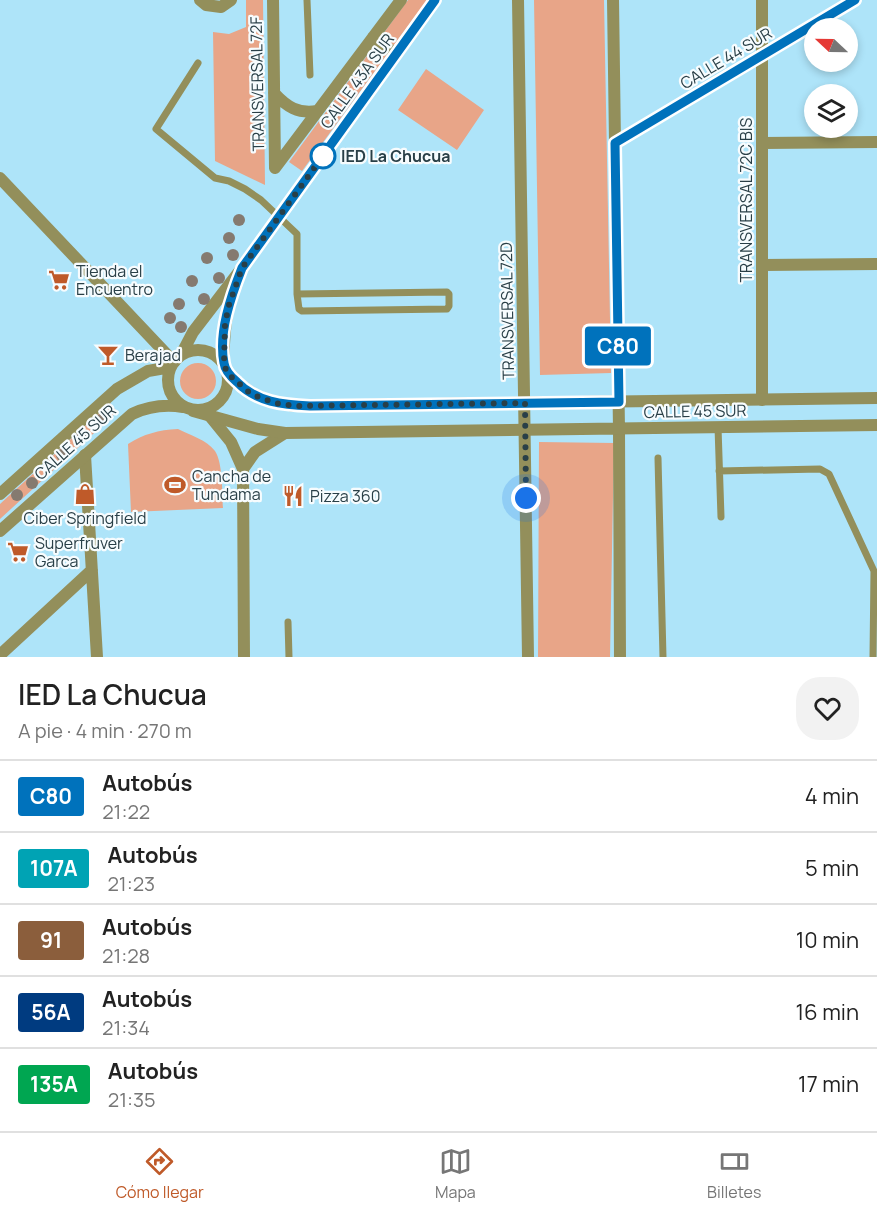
<!DOCTYPE html>
<html lang="es">
<head>
<meta charset="utf-8">
<style>
	:root { --surface:#fff; --page:#f2f2f2; --text:#222; --muted:#767676; --line:#e0e0e0; --accent:#bf5a29 }
	body { margin:0; font-family:Manrope,sans-serif; background:var(--page); color:var(--text); height:100vh; display:flex; flex-direction:column; font-size:22px; white-space:nowrap }
	* { box-sizing:border-box; margin:0 }
	p { font-size:20px; color:var(--muted) }
	.icon { flex:none; width:33px; height:33px; fill:none; stroke:currentColor; stroke-width:2; stroke-linecap:round; stroke-linejoin:round }
	.map { position:relative; height:657px; overflow:hidden }
	.panel { display:flex; flex-direction:column; background:var(--surface); flex:1 }
	.panel>* { flex:none }
	.badge { padding:0 12px; border-radius:4px; font-size:21px; line-height:39px }
	.needle { width:39px; rotate:292deg }
	.fabs { position:absolute; left:804px; top:18px; display:grid; gap:12px }
	.fabs a { display:grid; place-items:center; width:54px; height:54px; border-radius:50%; background:var(--surface); box-shadow:0 3px 9px #0003; font-size:30px }
	.you { position:absolute; width:30px; height:30px; margin:-15px; border:4px solid #fff; border-radius:50%; background:#1a73e8; box-shadow:0 0 0 9px #1a73e833 }
	.map>.badge { position:absolute; translate:-50% -50%; box-shadow:0 0 0 3px #fff }
	.round { display:grid; place-items:center; flex:none; width:63px; height:63px; border-radius:24px; background:var(--page) }
	.summary { display:flex; align-items:center; justify-content:space-between; height:102px; padding:0 18px }
	h1 { font-size:28px; font-weight:600; line-height:45px }
	ul { padding:0; list-style:none }
	li { display:flex; align-items:center; gap:18px; height:72px; padding:0 18px; border-top:2px solid var(--line) }
	li div { flex:1 }
	li b { display:block; font-size:22px }
	li em { font-style:normal }
	li .badge { min-width:66px; font-weight:700; text-align:center }
	.menu { display:flex; justify-content:space-around; align-items:center; height:84px; border-top:2px solid var(--line); background:var(--surface); font-size:16px; color:var(--muted) }
	.menu a { display:grid; justify-items:center; gap:3px }
	.menu .on { color:var(--accent) }
	.map>svg:first-child { display:block }
	.green { fill:#e8a588 }
	.lines { fill:none; stroke-linecap:round; stroke-linejoin:round }
	.service { stroke:#938f5b; stroke-width:7 }
	.minor { stroke:#938f5b; stroke-width:12 }
	.tertiary { stroke:#938f5b; stroke-width:12 }
	.tree { fill:#857a70 }
	.line-casing { stroke:#fff; stroke-width:14 }
	.line { stroke:#0072bc; stroke-width:9 }
	.walk { stroke:#293f47; stroke-width:6; stroke-dasharray:0 10.8 }
	.stop-dot { fill:#fff; stroke:#0072bc; stroke-width:3 }
	.labels { text-anchor:middle; dominant-baseline:central; stroke-width:4.5; stroke-linejoin:round; paint-order:stroke }
	.street-label { font-size:16px; fill:#293f47; stroke:#f7fcfe }
	.stop-label { font-size:16px; font-weight:bold; fill:#293f47; stroke:#f7fcfe; text-anchor:start }
	.poi-label { font-size:16px; fill:#293f47; stroke:#f7fcfe; text-anchor:start }
</style>
</head>
<body>
<div class="map">
<svg width="877" height="657" viewBox="0 0 877 657">
	<rect width="100%" height="100%" fill="#aee4f9"/>
	<path class="green" d="M246 0H263L265 185 215 161 213 32 229 34 246 27Z
		M408 0H427L302 171 289 162Z
		M534 0H604L611 373 540 375Z
		M426 69 484 110 457 150 398 110Z
		M180 381a18 18 0 1 1 36 0a18 18 0 1 1-36 0Z
		M110 403 117 412 0 519V504Z
		M178 429C190 435 207 440 215 451 223 463 222 493 223 508L131 512 128 444C144 434 158 430 178 429Z
		M539 442 614 443 610 657H538Z"/>
	<g class="lines">
		<path class="service" d="M307 0 310 75
			M198 63 156 129 215 178 229 181 245 189 261 200 297 234V294L299 309 302 311 447 309 449 306V294L447 292 297 294
			M718 427 721 517
			M658 458 663 657
			M719 471 820 469 829 474 874 571 873 657
			M288 622 289 657"/>
		<path class="minor" d="M200 0 206 5 221 7 231 0
			M273 0 275 168
			M518 0 528 657
			M762 0V400
			M373 37 396 54
			M274 93C287 107 298 114 317 111
			M763 143 877 142
			M275 168 401 0
			M0 178 174 362
			M763 265 877 264
			M209 415 231 442 243 469 244 657
			M619 429 620 657
			M85 455 97 657
			M243 469 255 452 285 433
			M0 655 92 570"/>
		<path class="tertiary" d="M613 0 619 429
			M615 143 855 0
			M168 380a30 30 0 1 1 60 0a30 30 0 1 1-60 0Z
			M181 355 193 332 242 268 435 0
			M224 364C223 335 226 307 237 281
			M227 373C247 394 266 402 295 406L877 398
			M193 411 258 429 285 433 877 425
			M0 494 117 389 148 371 171 367
			M0 531 132 414C149 406 164 404 183 407"/>
	</g>
	<g class="tree">
		<circle cx="239" cy="220" r="6"/>
		<circle cx="229" cy="238" r="6"/>
		<circle cx="233" cy="255" r="6"/>
		<circle cx="207" cy="258" r="6"/>
		<circle cx="219" cy="278" r="6"/>
		<circle cx="192" cy="281" r="6"/>
		<circle cx="204" cy="299" r="6"/>
		<circle cx="179" cy="304" r="6"/>
		<circle cx="170" cy="318" r="6"/>
		<circle cx="181" cy="327" r="6"/>
		<circle cx="101" cy="420" r="6"/>
		<circle cx="82" cy="436" r="6"/>
		<circle cx="62" cy="455" r="6"/>
		<circle cx="32" cy="483" r="6"/>
		<circle cx="17" cy="495" r="6"/>
	</g>
	<g class="lines">
		<defs>
			<path id="line" d="M435 0 242 268C231 296 218 333 224 363 225 371 231 377 237 382 256 402 283 405 310 406L619 402 615 143 855 0"/>
		</defs>
		<use href="#line" class="line-casing"/>
		<use href="#line" class="line"/>
		<path class="walk" d="M323 156 328 149 242 268 229 305 225 324 224 364 227 373 251 394 275 403 295 406 525 403 526 498"/>
	</g>
	<defs>
		<symbol id="supermarket-bare" viewBox="-9 -9 18 18"><path d="M-6-5.5h2.5l.6 2H6L4.5 2H-2.5L-4.4-4H-6ZM-1.5 3.2a1.3 1.3 0 1 0 .1 0ZM3 3.2a1.3 1.3 0 1 0 .1 0Z" fill="#bf5a29" stroke="#f7fcfe" stroke-width="2.5" paint-order="stroke"/></symbol>
		<symbol id="bar-bare" viewBox="-9 -9 18 18"><path d="M-6-5H6L.8 .8V4.5H3.5V6h-7V4.5H-.8V.8Z" fill="#bf5a29" stroke="#f7fcfe" stroke-width="2.5" paint-order="stroke"/></symbol>
		<symbol id="stadium-bare" viewBox="-9 -9 18 18"><path d="M0-5a6.5 5 0 1 0 0 10a6.5 5 0 1 0 0-10ZM-3.5-1.8h7v3.6h-7Z" fill="#bf5a29" stroke="#f7fcfe" stroke-width="2.5" paint-order="stroke"/></symbol>
		<symbol id="shop-bare" viewBox="-9 -9 18 18"><path d="M-5-2.5h2.3a2.7 3.5 0 0 1 5.4 0H5L5.5 6h-11ZM-1.5-2.5h3a1.5 2.3 0 0 0-3 0Z" fill="#bf5a29" stroke="#f7fcfe" stroke-width="2.5" paint-order="stroke"/></symbol>
		<symbol id="restaurant-bare" viewBox="-9 -9 18 18"><path d="M-5-6h1v4h1v-4h1v4h1v-4h1v5L-1.5 .5V6h-2V.5L-5-1ZM5-6V6H3V1.5H1.5Q1.5-4 5-6Z" fill="#bf5a29" stroke="#f7fcfe" stroke-width="2.5" paint-order="stroke"/></symbol>
	</defs>
	<g fill-rule="evenodd">
		<use href="#supermarket-bare" x="44" y="265" width="30" height="30"/>
		<use href="#bar-bare" x="93" y="340" width="30" height="30"/>
		<use href="#stadium-bare" x="160" y="470" width="30" height="30"/>
		<use href="#shop-bare" x="70" y="479" width="30" height="30"/>
		<use href="#restaurant-bare" x="278" y="481" width="30" height="30"/>
		<use href="#supermarket-bare" x="3" y="537" width="30" height="30"/>
	</g>
	<circle class="stop-dot" cx="323" cy="156" r="12"/>
	<g class="labels">
		<g class="street-label">
			<text transform="translate(726 58) rotate(-31)">CALLE 44 SUR</text>
			<text transform="translate(357 81) rotate(-54)">CALLE 43A SUR</text>
			<text transform="translate(257 84) rotate(-91)">TRANSVERSAL 72F</text>
			<text transform="translate(746 200) rotate(-90)">TRANSVERSAL 72C BIS</text>
			<text transform="translate(507 311) rotate(-91)">TRANSVERSAL 72D</text>
			<text transform="translate(695 411) rotate(-1)">CALLE 45 SUR</text>
			<text transform="translate(75 442) rotate(-42)">CALLE 45 SUR</text>
		</g>
		<g class="stop-label">
			<text x="341" y="156">IED La Chucua</text>
		</g>
		<g class="poi-label">
			<text x="76" y="271">Tienda el<tspan x="76" dy="18">Encuentro</tspan></text>
			<text x="125" y="355">Berajad</text>
			<text x="192" y="476">Cancha de<tspan x="192" dy="18">Tundama</tspan></text>
			<text x="310" y="496">Pizza 360</text>
			<text x="85" y="518" text-anchor="middle">Ciber Springfield</text>
			<text x="35" y="543">Superfruver<tspan x="35" dy="18">Garca</tspan></text>
		</g>
	</g>
</svg>
<div class="fabs">
<a><svg class="needle" viewBox="-14 -14 28 28"><path d="M0-13l5 13h-10z" fill="#e53935"/><path d="M0 13l5-13h-10z" fill="#767676"/></svg></a>
<a><svg class="icon" aria-label="layers" viewBox="0 0 24 24"><path d="M12 4l9 5-9 5-9-5zM3 14l9 5 9-5"/></svg></a>
</div>
<div class="you" style="left:526px;top:498px"></div>
<b class="badge" style="left:618px;top:346px;background:#0072bc;color:#fff">C80</b>
</div>
<section class="panel">
<div class="summary"><div><h1>IED La Chucua</h1><p>A pie · 4 min · 270 m</p></div><a class="round"><svg class="icon" aria-label="heart" viewBox="0 0 24 24"><path d="M12 20l-8-8c-3-5 5-10 8-4 3-6 11-1 8 4z"/></svg></a></div>
<ul>
<li><span class="badge" style="background:#0072bc;color:#fff">C80</span><div><b>Autobús</b><p>21:22</p></div><em>4 min</em></li>
<li><span class="badge" style="background:#00a3b4;color:#fff">107A</span><div><b>Autobús</b><p>21:23</p></div><em>5 min</em></li>
<li><span class="badge" style="background:#8b5e3c;color:#fff">91</span><div><b>Autobús</b><p>21:28</p></div><em>10 min</em></li>
<li><span class="badge" style="background:#003b80;color:#fff">56A</span><div><b>Autobús</b><p>21:34</p></div><em>16 min</em></li>
<li><span class="badge" style="background:#00a651;color:#fff">135A</span><div><b>Autobús</b><p>21:35</p></div><em>17 min</em></li>
</ul>
</section>
<nav class="menu">
<a class="on"><svg class="icon" aria-label="directions" viewBox="0 0 24 24"><path d="M12 3l9 9-9 9-9-9zM9 14v-3h6M13 9l2 2-2 2"/></svg>Cómo llegar</a>
<a><svg class="icon" aria-label="map" viewBox="0 0 24 24"><path d="M3 6l6-2 6 2 6-2v14l-6 2-6-2-6 2zM9 4v14M15 6v14"/></svg>Mapa</a>
<a><svg class="icon" aria-label="tickets" viewBox="0 0 24 24"><path d="M3 7h18v10H3zM15 7v10"/></svg>Billetes</a>
</nav>
</body>
</html>
